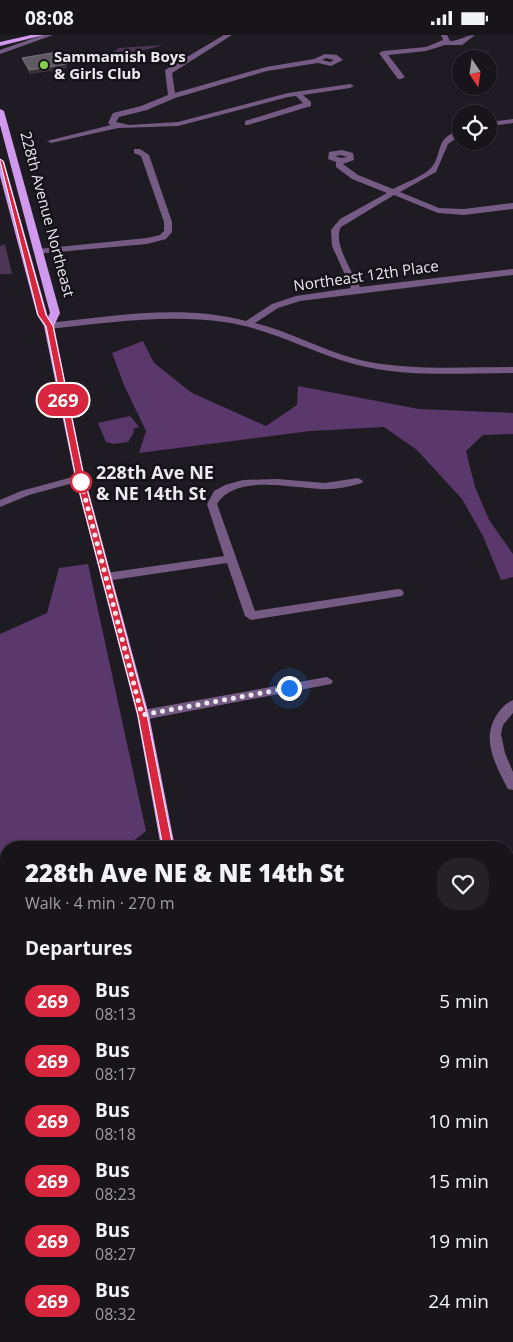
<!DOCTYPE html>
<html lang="en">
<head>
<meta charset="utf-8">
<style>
	:root { --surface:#17141a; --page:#242127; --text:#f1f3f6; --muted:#9e9ea2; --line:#363339 }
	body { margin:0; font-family:"Open Sans",sans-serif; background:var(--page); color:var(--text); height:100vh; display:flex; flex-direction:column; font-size:19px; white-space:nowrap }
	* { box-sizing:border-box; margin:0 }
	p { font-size:16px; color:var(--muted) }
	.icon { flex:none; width:28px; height:28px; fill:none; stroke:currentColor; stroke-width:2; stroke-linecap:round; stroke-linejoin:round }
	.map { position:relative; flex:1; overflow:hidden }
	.panel { position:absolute; left:0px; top:806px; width:514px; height:501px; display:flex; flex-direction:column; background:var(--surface); border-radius:20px 20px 0 0; box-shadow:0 1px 4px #0004,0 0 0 1px var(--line) }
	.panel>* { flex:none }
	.badge { padding:0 10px; border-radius:16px; font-size:18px; line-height:32px }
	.needle { width:32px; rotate:167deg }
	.controls { position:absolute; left:452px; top:15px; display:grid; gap:10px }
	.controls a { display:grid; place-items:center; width:45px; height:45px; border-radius:50%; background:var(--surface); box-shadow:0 1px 4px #0004,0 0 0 1px var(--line); font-size:25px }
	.you { position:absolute; width:25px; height:25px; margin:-12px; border:4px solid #fff; border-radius:50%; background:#1a73e8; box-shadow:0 0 0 8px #1a73e833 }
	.map>.badge { position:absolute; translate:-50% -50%; box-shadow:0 0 0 2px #fff }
	h2 { padding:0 25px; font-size:19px; line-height:45px }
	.round { display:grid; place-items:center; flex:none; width:52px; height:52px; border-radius:20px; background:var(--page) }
	.overview { display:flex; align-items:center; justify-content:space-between; height:85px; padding:0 25px }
	h1 { font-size:24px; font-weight:800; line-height:38px }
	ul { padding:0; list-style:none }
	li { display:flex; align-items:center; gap:15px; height:60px; padding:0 25px }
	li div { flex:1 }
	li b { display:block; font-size:19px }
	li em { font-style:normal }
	li .badge { min-width:55px; font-weight:700; text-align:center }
	.status { display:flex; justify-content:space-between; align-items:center; height:35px; padding:0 25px; background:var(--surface); direction:ltr }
	.status svg { height:14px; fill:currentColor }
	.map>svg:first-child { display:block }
	.green { fill:#4b3755 }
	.forest { fill:#5a386c }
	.water { fill:#59376a }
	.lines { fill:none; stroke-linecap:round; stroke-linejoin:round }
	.minor { fill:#755b83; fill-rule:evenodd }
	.major { fill:#d099ed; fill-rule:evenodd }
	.wall { fill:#4f4a52 }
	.shaded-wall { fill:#353038 }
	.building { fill:#605b63; stroke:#767279 }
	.line { fill:#d7263d; stroke:#fff }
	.walk { stroke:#edeaef; stroke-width:5; stroke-dasharray:0 9 }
	.poi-dot { fill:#87cf4a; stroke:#161219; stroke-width:2 }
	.stop-dot { fill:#fff; stroke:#d7263d; stroke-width:2.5 }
	.labels { text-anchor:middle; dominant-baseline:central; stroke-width:5; stroke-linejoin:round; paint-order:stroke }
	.far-poi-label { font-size:15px; font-weight:bold; fill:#edeaef; stroke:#161219; text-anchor:start }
	.far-street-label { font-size:15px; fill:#edeaef; stroke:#161219 }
	.stop-label { font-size:18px; font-weight:bold; fill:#edeaef; stroke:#161219; text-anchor:start }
</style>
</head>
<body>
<div class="status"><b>08:08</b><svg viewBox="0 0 49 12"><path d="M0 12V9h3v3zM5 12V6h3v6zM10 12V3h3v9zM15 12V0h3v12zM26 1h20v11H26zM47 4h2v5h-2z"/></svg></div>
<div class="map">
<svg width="513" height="1307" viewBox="0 0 513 1307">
	<rect width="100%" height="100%" fill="#1f1b22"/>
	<path class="green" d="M164 10C157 12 151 13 144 15 133 19 120 30 109 19L119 13Z
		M5 209 12 239H0V211Z
		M6 901V1099L0 1093V905Z
		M192 1301H257L258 1307H194Z"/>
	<path class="forest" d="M143 306 154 328 192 358 266 391 297 370 298 351 419 374 513 378V399L483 400 466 416 475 452 489 485 513 519V542L501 545 483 501 462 464 417 415 384 392 310 396 139 418 146 396 124 350 112 318Z
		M88 529 146 796 126 812H6V901L0 905V599L47 578 59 533Z"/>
	<path class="water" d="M130 381 139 392 133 394 134 397 128 407 114 409 106 407 98 388Z"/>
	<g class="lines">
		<path class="minor" d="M43 0H53L0 19V15Z
			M224 0H232L172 38 175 58 266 32 314 24 325 19 337 20 343 25 331 31 318 28 267 36 175 63 147 75 119 82 116 87 129 90 178 87 288 58 350 49 354 51 350 53 303 60 311 67V71L248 90H245V86L303 68 296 61 288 62 178 91 118 93 51 108 47 106 111 90 108 88 113 78 141 71 168 60 165 35ZM326 23 334 25 330 27 322 25Z
			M441 0H447L450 6C460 6 465 0 475 0L462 10H445L426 16 388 20 405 42 401 44H398L379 18 383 16 426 12 443 5Z
			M513 84V88L489 91V87Z
			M461 95V100L448 109 436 137 400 157 439 173 464 174 513 168V174L464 180 438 178 394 160 341 192C332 206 353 239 360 252L513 234V240L300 266 278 273 255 288C291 297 324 316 360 325 410 336 462 332 513 332V338C461 338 405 343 354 329 310 317 269 293 224 287 166 279 107 288 49 294L44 291 49 288C113 281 183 269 246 286L272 269 296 261 351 253 332 211 331 195 340 184 387 158 352 144 336 132V127L328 124 329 117 342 115 353 118 354 125 343 129 358 140 393 154C404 148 422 142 431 133 444 118 433 103 461 95ZM341 120 347 122 341 123 335 121Z
			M134 114H140L149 120 172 187V197L166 204 147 209 35 219V215L38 214 147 203 160 200 164 196V187L141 121 134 118Z
			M80 440 85 443 84 445 29 460 0 472V465L21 456Z
			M358 443 363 446 362 448C348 452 334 455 320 454 290 453 235 439 217 469L255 576 398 554 402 555 404 558 402 561 251 585 245 581 227 528 106 546 100 542 106 538 224 521 207 469 214 456 225 450 243 445 277 444 325 448Z
			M327 642 333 646 331 649 143 685 139 683 137 680 139 677 143 675Z
			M513 665V678L503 690 501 699 505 718 513 737V755L508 754C496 731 481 705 496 681 500 674 506 668 513 665Z
			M513 924V936L508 937V925Z
			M0 1265 6 1268V1287L0 1284Z
			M27 1301H50L52 1307H30Z"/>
		<path class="major" d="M31 0H44L0 11V7Z
			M0 74 4 76 60 278 54 291 85 443 149 680 175 812H161L137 680 75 443 44 291 37 280 0 141V124L4 126 48 282 50 278 0 90Z
			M277 1301H295L296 1307H278Z"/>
	</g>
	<path class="wall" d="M22 23 67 33 30 39 23 26Z"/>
	<path class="shaded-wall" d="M67 29V33L30 39V35Z"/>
	<path class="building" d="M57 17 67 29 30 35 22 23Z"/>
	<path class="line" d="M0 124 3 126 46 280 53 291 84 443 147 680 173 812 168 817 163 812 138 680 76 443 46 291 38 280 0 126Z"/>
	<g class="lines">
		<path class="walk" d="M81 447 80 443 142 680 289 653"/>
	</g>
	<circle class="poi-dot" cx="44" cy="30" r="5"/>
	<circle class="stop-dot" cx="81" cy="447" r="10"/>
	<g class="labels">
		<g class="far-poi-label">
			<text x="54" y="21">Sammamish Boys<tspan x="54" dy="17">&amp; Girls Club</tspan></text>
		</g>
		<g class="far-street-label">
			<text transform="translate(48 179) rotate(75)">228th Avenue Northeast</text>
			<text transform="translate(366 240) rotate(-8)">Northeast 12th Place</text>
		</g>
		<g class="stop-label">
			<text x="96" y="437">228th Ave NE<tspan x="96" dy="21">&amp; NE 14th St</tspan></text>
		</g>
	</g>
</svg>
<div class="controls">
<a><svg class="needle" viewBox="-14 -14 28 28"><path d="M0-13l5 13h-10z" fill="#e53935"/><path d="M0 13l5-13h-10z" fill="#9e9ea2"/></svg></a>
<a><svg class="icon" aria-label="locate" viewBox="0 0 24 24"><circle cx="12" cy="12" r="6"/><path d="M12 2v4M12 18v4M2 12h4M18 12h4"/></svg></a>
</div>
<div class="you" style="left:289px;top:653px"></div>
<b class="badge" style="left:63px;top:365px;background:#d7263d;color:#fff">269</b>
<section class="panel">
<div class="overview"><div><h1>228th Ave NE &amp; NE 14th St</h1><p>Walk · 4 min · 270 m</p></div><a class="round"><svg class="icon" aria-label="heart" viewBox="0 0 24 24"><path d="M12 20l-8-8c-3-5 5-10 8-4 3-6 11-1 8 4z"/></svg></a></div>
<h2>Departures</h2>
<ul>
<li><span class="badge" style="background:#d7263d;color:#fff">269</span><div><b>Bus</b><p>08:13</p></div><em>5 min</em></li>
<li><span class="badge" style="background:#d7263d;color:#fff">269</span><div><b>Bus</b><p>08:17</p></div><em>9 min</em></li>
<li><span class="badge" style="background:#d7263d;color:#fff">269</span><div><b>Bus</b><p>08:18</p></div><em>10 min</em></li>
<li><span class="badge" style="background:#d7263d;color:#fff">269</span><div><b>Bus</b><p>08:23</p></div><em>15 min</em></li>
<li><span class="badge" style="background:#d7263d;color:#fff">269</span><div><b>Bus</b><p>08:27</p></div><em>19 min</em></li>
<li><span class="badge" style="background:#d7263d;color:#fff">269</span><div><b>Bus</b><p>08:32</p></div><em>24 min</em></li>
</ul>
</section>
</div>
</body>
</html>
